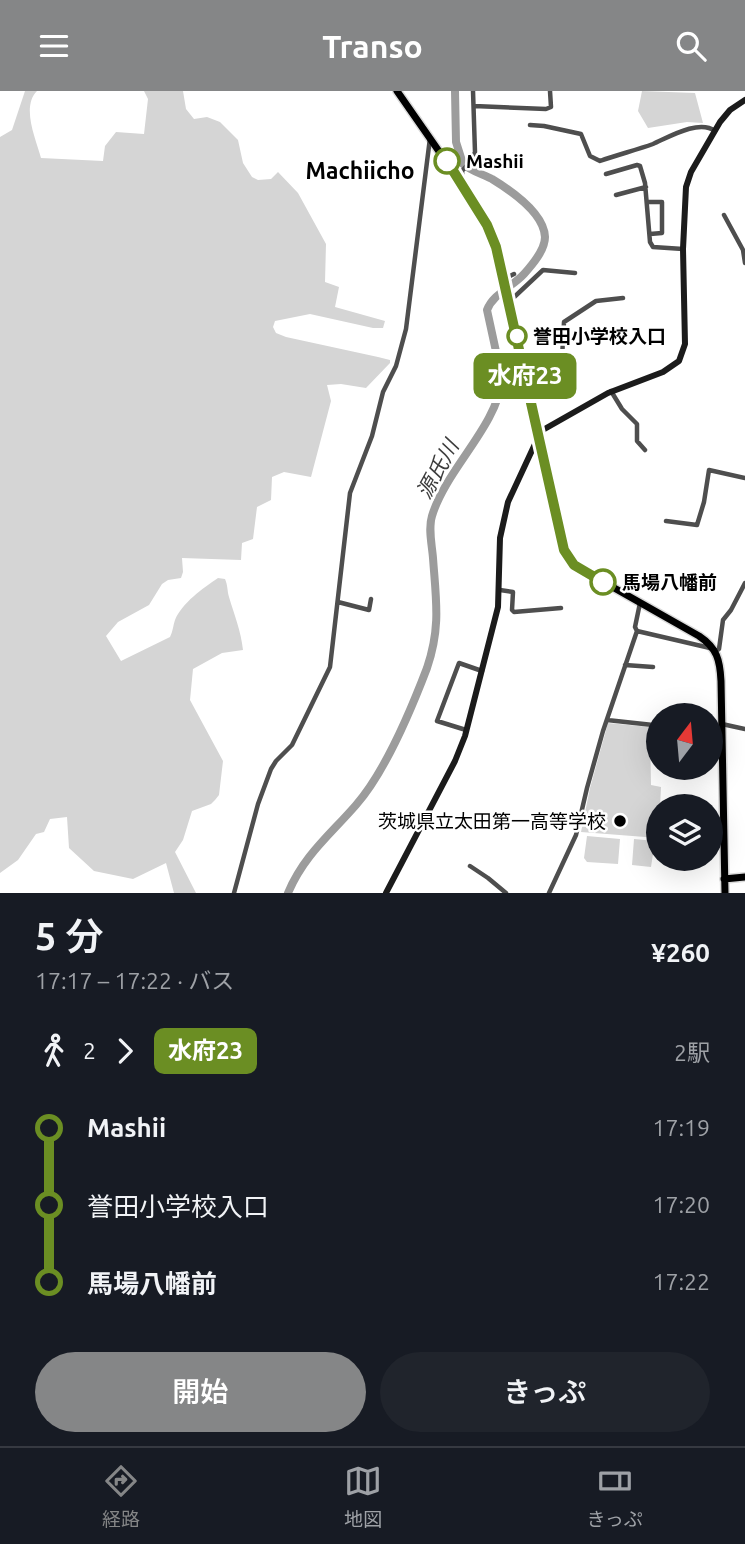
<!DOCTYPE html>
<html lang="ja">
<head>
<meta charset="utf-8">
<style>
	:root { --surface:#171b24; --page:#20242c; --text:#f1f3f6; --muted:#9ea1a6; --line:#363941; --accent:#858687 }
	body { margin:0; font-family:Ubuntu,"Noto Sans JP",sans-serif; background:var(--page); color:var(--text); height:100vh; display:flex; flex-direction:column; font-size:26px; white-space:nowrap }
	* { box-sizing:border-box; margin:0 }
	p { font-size:23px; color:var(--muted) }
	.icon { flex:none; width:38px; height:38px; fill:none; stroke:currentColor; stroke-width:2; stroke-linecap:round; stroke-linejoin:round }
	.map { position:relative; height:802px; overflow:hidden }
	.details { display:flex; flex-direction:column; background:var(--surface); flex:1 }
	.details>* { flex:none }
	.badge { padding:0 14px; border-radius:10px; font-size:24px; line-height:46px }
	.needle { width:46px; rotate:16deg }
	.controls { position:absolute; left:646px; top:612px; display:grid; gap:14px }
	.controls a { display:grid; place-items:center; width:77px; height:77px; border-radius:50%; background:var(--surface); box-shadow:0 7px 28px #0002; font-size:35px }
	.map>.badge { position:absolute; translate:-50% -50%; box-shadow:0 0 0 4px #fff }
	.legs { display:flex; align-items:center; gap:10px; height:77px; padding:0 35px; font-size:23px }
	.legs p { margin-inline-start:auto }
	.summary { display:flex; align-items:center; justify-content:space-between; height:119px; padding:0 35px }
	h1 { font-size:38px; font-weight:600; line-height:52px }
	.cta { display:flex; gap:14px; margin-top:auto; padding:14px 35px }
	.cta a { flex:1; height:80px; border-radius:42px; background:var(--accent); color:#fff; font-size:28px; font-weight:600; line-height:80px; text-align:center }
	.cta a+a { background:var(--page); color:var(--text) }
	ul { padding:0 35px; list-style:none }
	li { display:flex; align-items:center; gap:24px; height:77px; font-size:26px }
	li i { display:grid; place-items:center; width:10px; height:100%; margin:0 9px; background:currentColor }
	li i::after { content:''; width:18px; height:18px; margin:-9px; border:5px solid; border-radius:50%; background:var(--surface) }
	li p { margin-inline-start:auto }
	li:first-child i { background:linear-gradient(#0000 50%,currentColor 0) }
	li:last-child i { background:linear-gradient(currentColor 50%,#0000 0) }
	header { display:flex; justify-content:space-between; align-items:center; height:91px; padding:0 35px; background:var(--accent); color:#fff; font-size:32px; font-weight:600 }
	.tab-bar { display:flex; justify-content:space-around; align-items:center; height:98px; border-top:2px solid var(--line); background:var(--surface); font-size:19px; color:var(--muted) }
	.tab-bar a { display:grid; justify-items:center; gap:4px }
	.tab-bar .active { color:var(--accent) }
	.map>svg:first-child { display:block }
	.green { fill:#d5d5d5 }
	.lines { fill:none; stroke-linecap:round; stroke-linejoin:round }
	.river { stroke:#9c9c9c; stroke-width:8 }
	.primary-casing { stroke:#dbdbdb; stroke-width:10 }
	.street { stroke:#4e4e4e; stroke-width:4.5 }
	.secondary { stroke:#1b1b1b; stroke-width:6 }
	.primary { stroke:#000; stroke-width:7 }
	.line-1-casing { stroke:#fff; stroke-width:16 }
	.line-1 { stroke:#6b8e23; stroke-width:10 }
	.stop-1-dot { fill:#fff; stroke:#6b8e23; stroke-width:3.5 }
	.poi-dot { fill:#000; stroke:#fff; stroke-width:2.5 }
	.labels { text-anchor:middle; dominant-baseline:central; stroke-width:5; stroke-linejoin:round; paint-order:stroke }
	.stop-label { font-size:19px; font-weight:bold; fill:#000; stroke:#fff; text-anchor:start }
	.poi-label { font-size:19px; fill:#000; stroke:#fff; text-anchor:end }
	.water-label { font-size:21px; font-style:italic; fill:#3d3d3d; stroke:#fff }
	.quarter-label { font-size:23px; font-weight:bold; fill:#000; stroke:#fff }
</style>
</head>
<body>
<header><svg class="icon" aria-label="menu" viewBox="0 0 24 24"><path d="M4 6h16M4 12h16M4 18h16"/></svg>Transo<svg class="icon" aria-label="search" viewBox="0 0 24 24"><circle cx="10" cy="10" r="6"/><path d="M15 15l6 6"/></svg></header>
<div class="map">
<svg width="745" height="802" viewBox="0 0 745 802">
	<rect width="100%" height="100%" fill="#fff"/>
	<path class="green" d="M25 0H37C21 16 36 48 41 67L103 70 105 55 116 41 144 43 148 8 144 0H183L186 18 194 28 207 26 220 31 238 49 243 72 252 86 258 89 271 88 278 81 298 102 326 153 325 191 339 196 335 216 385 230 383 237H373L310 223 275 230 273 236 276 242 286 246 378 266 390 269V272L366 297 341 293 327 294 331 310 311 386 284 381 272 386 271 409 257 416 253 448 242 452 241 469 182 467 183 481 181 487 168 489 162 493 149 514 118 531 106 545 121 570 170 546C173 540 173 535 175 529 182 512 203 497 218 487L225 488C228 495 227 499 229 506 234 523 241 540 243 559L222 562 193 578 190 609 223 670 219 704 215 709 211 713 192 720 183 749 175 761 196 802H174L166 772 133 788 94 780 69 757 67 726 50 728 44 741 36 743 18 769 0 782V46L12 39Z
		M642 0 695 2 703 32 687 31 648 37 638 20Z
		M608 632 650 636 651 694 661 696 660 716H658V747L581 741 590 697Z
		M587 745 620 748 618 773 587 771 584 767Z
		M634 748 655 750 651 776 632 774Z"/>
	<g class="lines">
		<path class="river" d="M288 802C304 764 330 744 356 714 385 681 411 619 427 577 441 536 436 509 433 467 432 454 428 438 432 425 446 378 497 336 502 288L487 219C493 203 512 196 524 183 533 173 545 159 545 146 544 122 510 99 492 88 482 83 471 80 463 73L456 51 455 0"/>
		<defs>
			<path id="primary" d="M397 0 468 102 491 143 504 188 561 450 568 469 579 477 699 545C717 557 720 569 721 590L725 802
				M724 788 745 786"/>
		</defs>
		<use href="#primary" class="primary-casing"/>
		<path class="street" d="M474 15 546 18 551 16 550 0
			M530 34 544 35 581 43 590 65 600 70C617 64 636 59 653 53 669 46 699 28 715 40
			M606 83 637 74 640 75 645 92 650 151 653 156 683 158
			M463 93 462 80 472 69 475 61 473 0
			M616 104 646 96
			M647 111H662V142L650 143
			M724 124 743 159 745 172
			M504 188 514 183
			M510 210 543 179 575 182
			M554 282 562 267 564 231 596 210 623 207
			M611 300 622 318 637 333V350L645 359
			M666 430 697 434 704 411 709 379 745 387
			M500 499 513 501 512 519 514 521 561 517
			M338 511 369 519 371 508
			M640 512 635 536 637 540 710 557
			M716 560 719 558 723 529 731 519 745 492
			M625 574 653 576
			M607 629 653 634
			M722 633 745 638
			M466 639 437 630 459 572 482 580
			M470 775 488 787 506 802
			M234 802 258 713 271 678 276 670 292 654 330 576 350 402 372 345 383 301 396 275 406 238 430 47
			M549 802 576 744 587 697 603 640 637 540"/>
		<path class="secondary" d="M386 802 455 670 465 645 498 516 500 447 508 411 541 340 608 302 663 281 679 270 685 253 683 158 686 96 691 81 720 31 730 19 745 9"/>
		<use href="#primary" class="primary"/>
	</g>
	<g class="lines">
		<defs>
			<path id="line-1" d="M447 70 487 134 496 156 564 459 574 474 603 491"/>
		</defs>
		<use href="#line-1" class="line-1-casing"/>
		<use href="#line-1" class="line-1"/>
	</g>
	<g class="stop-1-dot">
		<circle cx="447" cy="70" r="12"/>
		<circle cx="517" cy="245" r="9"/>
		<circle cx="603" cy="491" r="12"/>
	</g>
	<circle class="poi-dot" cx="620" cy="730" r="7"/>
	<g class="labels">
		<g class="stop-label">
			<text x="466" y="70">Mashii</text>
			<text x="533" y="245">誉田小学校入口</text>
			<text x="622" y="491">馬場八幡前</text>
		</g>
		<g class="poi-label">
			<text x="606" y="730">茨城県立太田第一高等学校</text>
		</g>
		<g class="water-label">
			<text transform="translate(437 378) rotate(-61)">源氏川</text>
		</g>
		<g class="quarter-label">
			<text x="360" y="79">Machiicho</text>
		</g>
	</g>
</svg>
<div class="controls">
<a><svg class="needle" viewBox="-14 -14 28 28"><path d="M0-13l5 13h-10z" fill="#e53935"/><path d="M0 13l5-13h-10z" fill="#9ea1a6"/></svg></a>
<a><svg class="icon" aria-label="layers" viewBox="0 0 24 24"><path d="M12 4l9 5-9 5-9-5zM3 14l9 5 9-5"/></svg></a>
</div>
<b class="badge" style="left:525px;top:285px;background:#6b8e23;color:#fff">水府23</b>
</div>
<section class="details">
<div class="summary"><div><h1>5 分</h1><p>17:17 – 17:22 · バス</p></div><b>¥260</b></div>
<div class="legs"><svg class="icon" aria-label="walk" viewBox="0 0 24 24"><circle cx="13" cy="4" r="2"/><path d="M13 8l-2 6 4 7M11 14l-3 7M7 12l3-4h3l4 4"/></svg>2<svg class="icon" aria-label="forward" viewBox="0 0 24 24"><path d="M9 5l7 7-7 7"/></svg><b class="badge" style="background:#6b8e23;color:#fff">水府23</b><p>2駅</p></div>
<ul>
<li><i style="color:#6b8e23"></i><b>Mashii</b><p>17:19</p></li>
<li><i style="color:#6b8e23"></i><span>誉田小学校入口</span><p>17:20</p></li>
<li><i style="color:#6b8e23"></i><b>馬場八幡前</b><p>17:22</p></li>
</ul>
<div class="cta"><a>開始</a><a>きっぷ</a></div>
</section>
<nav class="tab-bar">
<a class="active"><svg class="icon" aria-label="directions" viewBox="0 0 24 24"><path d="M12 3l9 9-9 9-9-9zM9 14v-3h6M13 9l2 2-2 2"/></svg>経路</a>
<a><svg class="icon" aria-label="map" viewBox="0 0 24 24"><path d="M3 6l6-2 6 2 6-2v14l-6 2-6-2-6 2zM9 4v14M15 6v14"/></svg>地図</a>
<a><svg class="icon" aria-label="tickets" viewBox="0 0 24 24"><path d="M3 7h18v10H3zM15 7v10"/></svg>きっぷ</a>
</nav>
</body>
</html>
